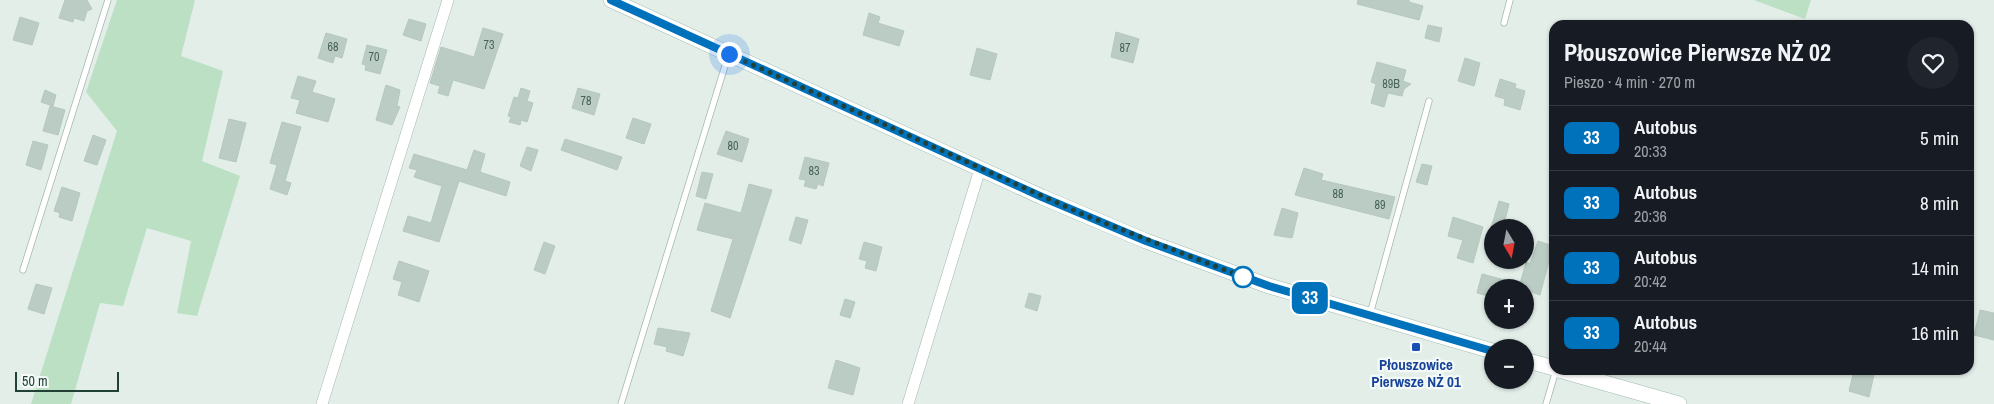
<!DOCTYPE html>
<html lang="pl">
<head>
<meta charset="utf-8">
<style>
	:root { --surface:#171b24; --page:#20242c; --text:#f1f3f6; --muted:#9ea1a6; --line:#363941 }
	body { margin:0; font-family:"Archivo Narrow",sans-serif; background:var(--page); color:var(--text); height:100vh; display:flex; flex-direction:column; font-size:19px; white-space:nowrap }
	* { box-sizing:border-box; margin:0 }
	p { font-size:16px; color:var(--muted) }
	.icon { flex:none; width:28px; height:28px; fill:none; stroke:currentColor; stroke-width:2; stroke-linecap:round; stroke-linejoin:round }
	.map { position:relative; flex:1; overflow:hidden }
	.panel { position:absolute; left:1549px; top:20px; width:425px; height:355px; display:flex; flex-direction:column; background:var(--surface); border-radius:15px; box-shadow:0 1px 4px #0004 }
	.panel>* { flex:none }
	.badge { padding:0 10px; border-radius:8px; font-size:18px; line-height:32px }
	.needle { width:32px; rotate:170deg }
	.controls { position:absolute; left:1484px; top:219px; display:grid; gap:10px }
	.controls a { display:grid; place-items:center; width:50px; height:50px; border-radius:50%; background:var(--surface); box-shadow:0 1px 4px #0004; font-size:25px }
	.scale { position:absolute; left:15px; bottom:12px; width:104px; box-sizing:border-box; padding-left:5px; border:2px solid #214137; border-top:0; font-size:14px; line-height:18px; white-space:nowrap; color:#214137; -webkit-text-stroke:4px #f4faf7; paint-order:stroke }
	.you { position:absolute; width:25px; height:25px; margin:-12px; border:4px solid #fff; border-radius:50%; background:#1a73e8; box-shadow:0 0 0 8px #1a73e833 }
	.map>.badge { position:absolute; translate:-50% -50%; box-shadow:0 0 0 2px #fff }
	.round { display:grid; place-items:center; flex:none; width:52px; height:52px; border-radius:26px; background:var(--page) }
	.overview { display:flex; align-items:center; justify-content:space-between; height:85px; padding:0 15px }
	h1 { font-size:24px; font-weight:800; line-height:38px }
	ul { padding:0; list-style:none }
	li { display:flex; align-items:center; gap:15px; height:65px; padding:0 15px; border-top:1px solid var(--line) }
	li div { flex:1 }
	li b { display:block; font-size:19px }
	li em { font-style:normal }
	li .badge { min-width:55px; font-weight:700; text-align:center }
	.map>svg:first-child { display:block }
	.green { fill:#bbe0c3 }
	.building { fill:#bbccc4; stroke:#b5c8bf }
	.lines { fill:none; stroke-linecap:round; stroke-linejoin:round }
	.lane-casing { stroke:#a5b7b0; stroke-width:7 }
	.street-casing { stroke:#a5b7b0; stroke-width:12 }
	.secondary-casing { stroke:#a1bbb0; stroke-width:16 }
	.lane { stroke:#fff; stroke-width:5.5 }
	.street { stroke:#fff; stroke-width:11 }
	.secondary { stroke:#fff; stroke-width:15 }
	.line-casing { stroke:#fff; stroke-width:11 }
	.line { stroke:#0072bc; stroke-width:8 }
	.walk { stroke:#214137; stroke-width:5; stroke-dasharray:0 9 }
	.stop-dot { fill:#fff; stroke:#0072bc; stroke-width:2.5 }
	.transit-dot { fill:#1a4fb4; stroke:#f4faf7; stroke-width:2 }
	.labels { text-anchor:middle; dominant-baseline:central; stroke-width:4.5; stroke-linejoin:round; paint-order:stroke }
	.number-label { font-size:12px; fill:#48645a }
	.transit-label { font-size:15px; font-weight:bold; fill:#164399; stroke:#f4faf7 }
</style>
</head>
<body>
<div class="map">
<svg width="1994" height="404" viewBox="0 0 1994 404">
	<rect width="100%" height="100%" fill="#e3eee9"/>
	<path class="green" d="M117 0H195L181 56 223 71 202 161 240 176 197 316 177 313 191 241 147 228 123 306 100 303 71 404H31L117 131 86 92Z
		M1754 0H1811L1805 19Z"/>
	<path class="building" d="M65 0H87L92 9 87 11 84 21 74 18 73 22 59 18Z
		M1358 0H1409V2L1423 6 1419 20 1357 4Z
		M869 13 880 17 878 23 904 31 899 46 863 35Z
		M20 17 39 23 32 45 13 40Z
		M409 19 426 24 421 41 403 35Z
		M1428 25 1442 28 1439 42 1425 38Z
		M483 28 503 34 484 89 453 80 448 96 438 93 440 86 430 83 441 47 474 57Z
		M1116 32 1139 39 1133 63 1111 57Z
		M326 33 347 39 342 58 335 56 333 63 318 58Z
		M367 45 387 50 380 74 365 70 366 65 362 64Z
		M977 48 997 54 990 80 970 75Z
		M1465 58 1480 63 1474 86 1458 81Z
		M1377 62 1406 70 1403 81 1411 84 1404 89 1402 96 1388 93 1384 107 1371 103 1376 84 1371 82Z
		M298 76 316 81 312 92 335 99 328 122 296 113 300 100 291 98Z
		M1500 79 1516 84 1515 88 1525 91 1520 110 1504 105 1505 99 1495 96Z
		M386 85 400 90 397 106 400 107 392 125 376 120Z
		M521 88 530 91 527 101 533 103 527 122 521 120 520 125 509 122 511 117 508 116 514 97 518 98Z
		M578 88 600 94 594 115 572 108Z
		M45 90 56 95 53 106 41 102Z
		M50 106 65 110 58 135 43 131Z
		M633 118 651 124 644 144 626 138Z
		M229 119 246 123 236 162 219 158Z
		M282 122 301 127 285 181 291 183 287 195 270 189 277 165 270 163Z
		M726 131 749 139 742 162 717 154Z
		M93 135 106 140 97 165 84 161Z
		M565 139 622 157 617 170 561 150Z
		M33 141 48 145 41 170 26 165Z
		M527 147 538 150 531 171 520 166Z
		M474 150 485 154 480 172 510 182 506 196 459 181 439 242 403 231 408 216 431 223 442 186 414 177 417 170 409 168 414 154 467 170Z
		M805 157 829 163 823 186 818 184 816 189 804 186 806 180 799 179Z
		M1422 164 1432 166 1427 185 1416 182Z
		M1304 168 1323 174 1321 180 1395 197 1389 219 1295 195Z
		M702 172 713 174 706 199 696 196Z
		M749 184 772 190 730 318 711 311 733 239 697 230 705 203 741 213Z
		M62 187 80 193 72 221 59 217 60 213 54 211Z
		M1499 201 1509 204 1503 228H1491Z
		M1282 208 1298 213 1292 238 1274 235Z
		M796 217 808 220 801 244 789 240Z
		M1453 217 1483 227 1473 263 1457 258 1463 240 1448 236Z
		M1538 241 1553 246 1540 295 1525 290V288H1492V297L1477 293 1482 274 1520 284 1526 262 1530 264Z
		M544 242 555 246 545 274 534 270Z
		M864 242 882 247 876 271 865 268 867 261 859 259Z
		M399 261 429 271 419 302 398 295 402 282 393 279Z
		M36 284 52 288 44 314 28 309Z
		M1029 293 1041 296 1037 311 1025 307Z
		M845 299 855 302 850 318 840 315Z
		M1980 310 1994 313V340L1974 335Z
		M658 328 690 333 683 356 666 351 667 347 654 344Z
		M836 360 860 368 853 395 828 388Z
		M1854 370H1875L1869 397 1849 391Z"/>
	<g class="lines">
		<defs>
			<path id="lane" d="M1504 23 1510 0
				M23 270 108 0
				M1370 314 1429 101
				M621 404 728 56
				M1546 404 1556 370"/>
			<path id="street" d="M322 404 448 0
				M908 404 980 169"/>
			<path id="secondary" d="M611 0 1042 197 1146 241 1269 286 1492 351
				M1525 360 1554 368
				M1559 370 1679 404"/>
		</defs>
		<use href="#lane" class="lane-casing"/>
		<use href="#street" class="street-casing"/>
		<use href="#secondary" class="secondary-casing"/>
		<use href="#lane" class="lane"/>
		<use href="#street" class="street"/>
		<use href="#secondary" class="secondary"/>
	</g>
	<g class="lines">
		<defs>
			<path id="line" d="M611 0 1042 197 1146 241 1269 286 1492 351"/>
		</defs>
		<use href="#line" class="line-casing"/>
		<use href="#line" class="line"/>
		<path class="walk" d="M729 54 1082 214 1243 277"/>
	</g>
	<circle class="stop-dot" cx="1243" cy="277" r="10"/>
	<rect class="transit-dot" x="1411" y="342" width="10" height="10" rx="2.5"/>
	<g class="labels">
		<g class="number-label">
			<text x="489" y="45">73</text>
			<text x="333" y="47">68</text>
			<text x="1125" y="48">87</text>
			<text x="374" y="57">70</text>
			<text x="1391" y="84">89B</text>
			<text x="586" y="101">78</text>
			<text x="733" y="146">80</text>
			<text x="814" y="171">83</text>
			<text x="1338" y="194">88</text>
			<text x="1380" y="205">89</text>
		</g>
		<g class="transit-label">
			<text x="1416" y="364">Płouszowice<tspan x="1416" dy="17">Pierwsze NŻ 01</tspan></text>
		</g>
	</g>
</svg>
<div class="controls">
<a><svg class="needle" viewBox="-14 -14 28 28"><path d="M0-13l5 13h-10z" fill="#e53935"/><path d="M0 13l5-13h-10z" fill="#9ea1a6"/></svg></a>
<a>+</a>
<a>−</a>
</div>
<div class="scale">50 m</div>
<div class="you" style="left:729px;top:54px"></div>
<b class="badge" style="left:1310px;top:298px;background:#0072bc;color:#fff">33</b>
<section class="panel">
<div class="overview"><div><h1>Płouszowice Pierwsze NŻ 02</h1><p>Pieszo · 4 min · 270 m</p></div><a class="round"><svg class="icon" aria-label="heart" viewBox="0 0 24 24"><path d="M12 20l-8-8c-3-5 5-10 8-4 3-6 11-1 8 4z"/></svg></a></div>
<ul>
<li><span class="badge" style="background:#0072bc;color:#fff">33</span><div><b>Autobus</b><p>20:33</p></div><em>5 min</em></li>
<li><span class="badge" style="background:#0072bc;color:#fff">33</span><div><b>Autobus</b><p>20:36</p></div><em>8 min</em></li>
<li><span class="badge" style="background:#0072bc;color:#fff">33</span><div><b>Autobus</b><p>20:42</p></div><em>14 min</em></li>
<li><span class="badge" style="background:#0072bc;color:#fff">33</span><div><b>Autobus</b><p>20:44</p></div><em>16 min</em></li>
</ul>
</section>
</div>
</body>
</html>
